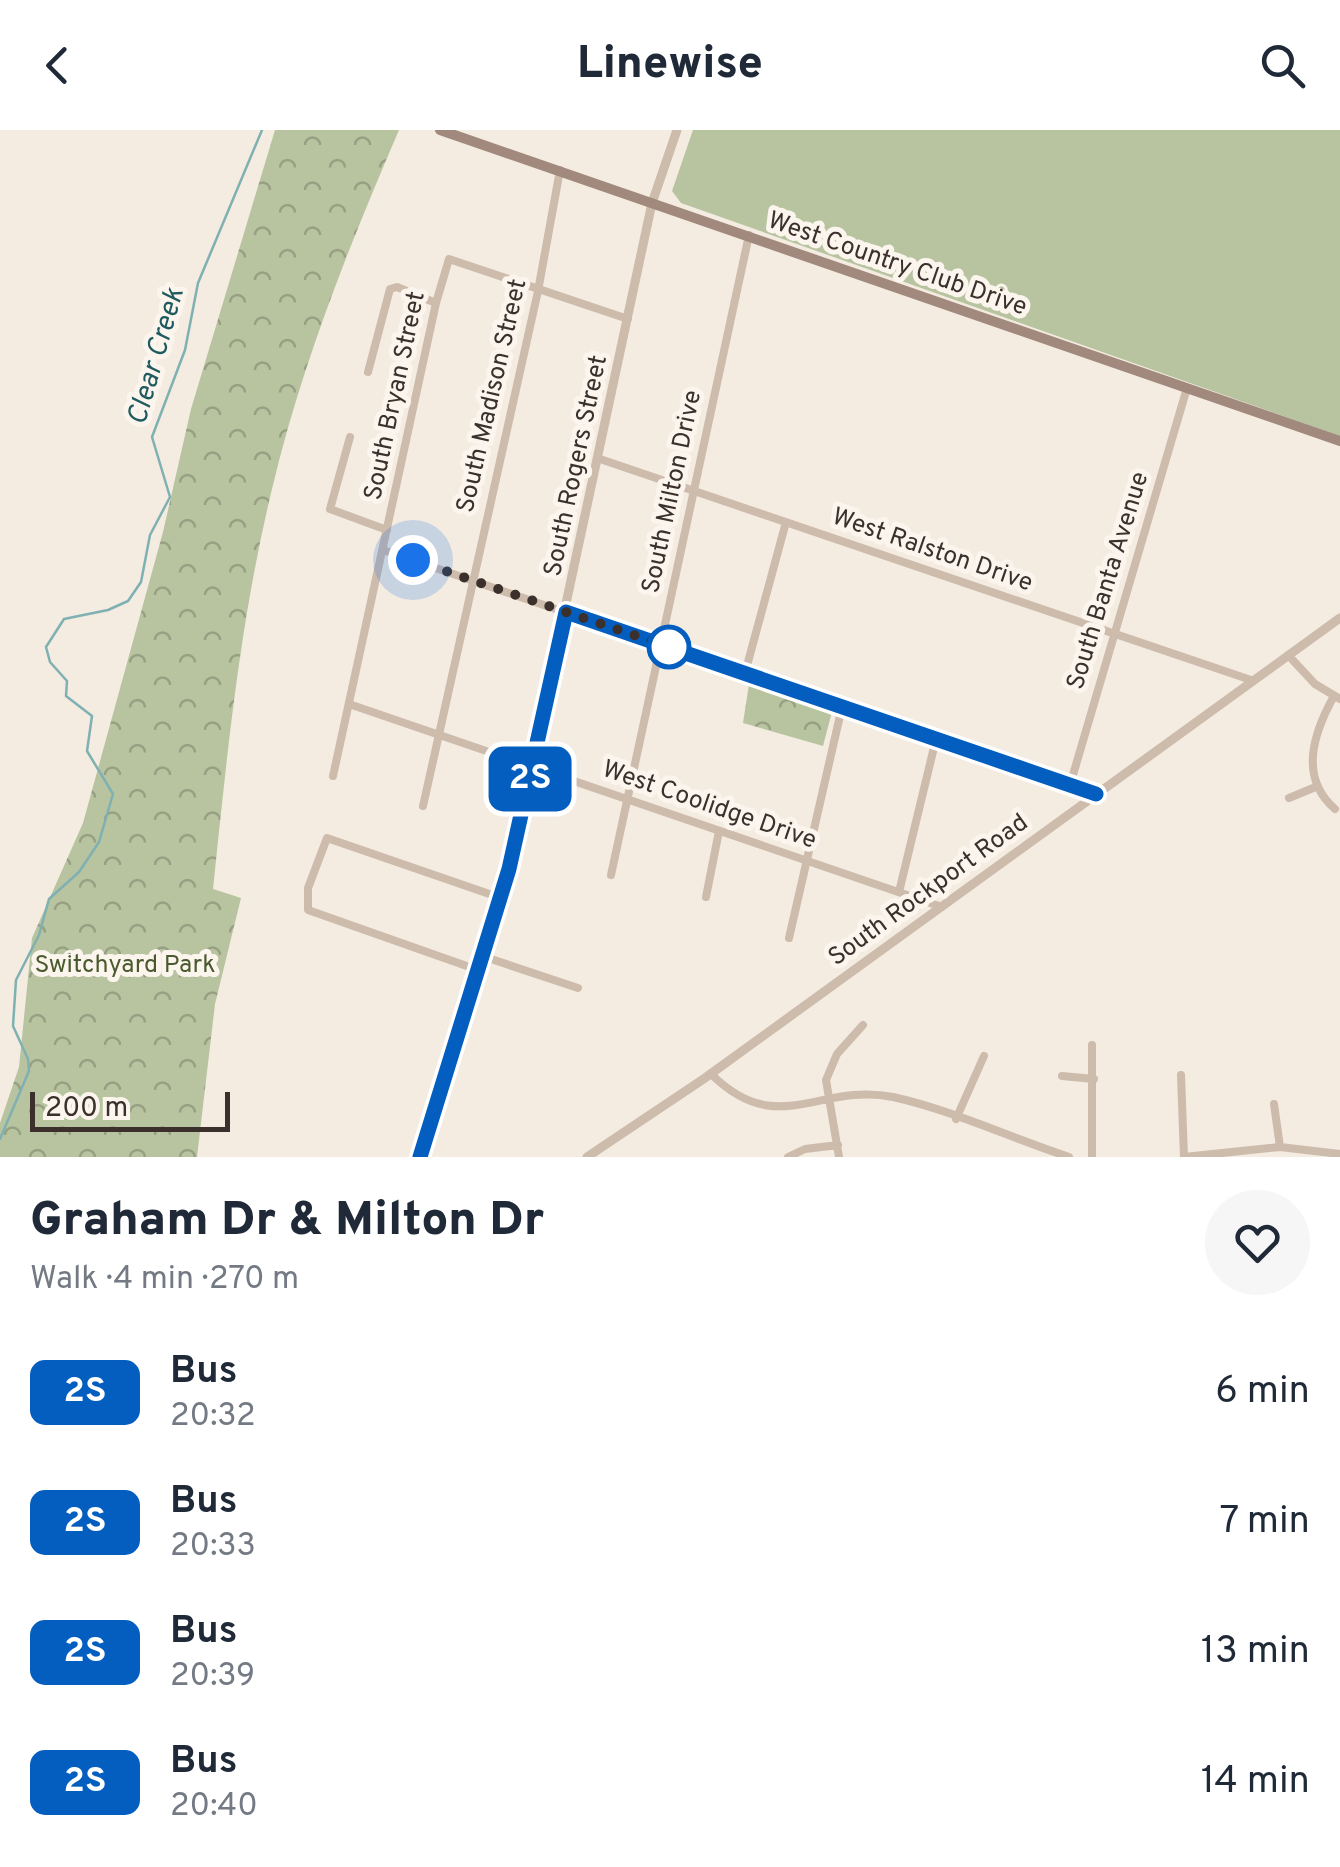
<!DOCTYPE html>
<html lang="en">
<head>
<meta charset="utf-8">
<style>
	:root { --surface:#fff; --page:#f6f6f7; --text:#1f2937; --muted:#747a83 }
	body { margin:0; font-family:Overpass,sans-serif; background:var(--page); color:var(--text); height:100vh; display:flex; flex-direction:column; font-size:38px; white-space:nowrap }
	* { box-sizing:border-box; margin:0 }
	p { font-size:32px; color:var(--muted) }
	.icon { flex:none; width:55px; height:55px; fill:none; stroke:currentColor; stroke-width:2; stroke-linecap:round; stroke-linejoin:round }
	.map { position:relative; height:1027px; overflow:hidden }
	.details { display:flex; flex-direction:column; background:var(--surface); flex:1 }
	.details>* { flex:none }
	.badge { padding:0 20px; border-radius:15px; font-size:35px; line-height:65px }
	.scale { position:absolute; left:30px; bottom:25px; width:200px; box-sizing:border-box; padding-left:10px; border:5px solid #3b302b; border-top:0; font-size:28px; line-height:35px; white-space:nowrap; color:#3b302b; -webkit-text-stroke:8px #fbf5ee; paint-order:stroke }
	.you { position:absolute; width:50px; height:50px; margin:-25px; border:8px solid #fff; border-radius:50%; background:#1a73e8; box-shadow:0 0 0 15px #1a73e833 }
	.map>.badge { position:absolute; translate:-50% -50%; box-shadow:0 0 0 5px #fff }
	.round { display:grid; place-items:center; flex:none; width:105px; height:105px; border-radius:52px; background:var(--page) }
	.overview { display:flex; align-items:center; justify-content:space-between; height:170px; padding:0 30px }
	h1 { font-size:48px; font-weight:800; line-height:75px }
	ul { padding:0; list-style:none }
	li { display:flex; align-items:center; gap:30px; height:130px; padding:0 30px }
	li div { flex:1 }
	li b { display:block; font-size:38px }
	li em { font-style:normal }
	li .badge { min-width:110px; font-weight:700; text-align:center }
	header { display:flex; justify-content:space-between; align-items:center; height:130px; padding:0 30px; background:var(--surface); font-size:45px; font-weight:800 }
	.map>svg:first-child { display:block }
	.grass { fill:#b8c4a0 }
	.park { fill:url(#park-crowns) }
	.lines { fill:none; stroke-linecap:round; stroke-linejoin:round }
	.stream { stroke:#7fb0b2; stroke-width:2.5 }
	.minor { stroke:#cdbbac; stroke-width:8 }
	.tertiary { stroke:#cdbbac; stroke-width:9 }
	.secondary { stroke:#a18a7d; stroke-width:10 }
	.line-casing { stroke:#fff; stroke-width:22 }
	.line { stroke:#035ebf; stroke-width:15 }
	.walk { stroke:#3b302b; stroke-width:10; stroke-dasharray:0 18 }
	.stop-dot { fill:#fff; stroke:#035ebf; stroke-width:5 }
	.labels { text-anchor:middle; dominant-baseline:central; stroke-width:10; stroke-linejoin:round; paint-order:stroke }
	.street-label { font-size:25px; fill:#3b302b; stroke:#fbf5ee }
	.park-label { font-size:25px; fill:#4a5a2e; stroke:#fbf5ee }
	.water-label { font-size:28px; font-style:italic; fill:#1f5a5e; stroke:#fbf5ee }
</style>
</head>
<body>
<header><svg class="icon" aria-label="back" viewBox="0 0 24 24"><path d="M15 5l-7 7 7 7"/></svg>Linewise<svg class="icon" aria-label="search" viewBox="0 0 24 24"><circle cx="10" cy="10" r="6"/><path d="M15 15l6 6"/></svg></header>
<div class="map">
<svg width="1340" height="1027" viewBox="0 0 1340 1027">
	<defs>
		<pattern id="park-crowns" width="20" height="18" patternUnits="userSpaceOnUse" patternTransform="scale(2.5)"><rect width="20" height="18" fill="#b8c4a0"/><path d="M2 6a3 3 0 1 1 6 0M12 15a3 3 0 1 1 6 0" fill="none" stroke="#97a083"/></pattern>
	</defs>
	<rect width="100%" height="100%" fill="#f4ebe1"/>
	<path class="grass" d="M693 0H1340V306L681 73 672 61Z"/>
	<path class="park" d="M275 0H399C349 116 301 236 272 359 240 490 227 625 213 759L241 768 215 874 197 1027H0V993L19 937 32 808 83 693 163 402 191 279Z
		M750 548 833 578 823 616 743 593Z"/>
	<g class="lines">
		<path class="stream" d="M0 1009 29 941 28 929 13 896 16 850 39 805 49 769 79 742 99 712 113 664 87 621 92 586 66 566 67 551 50 532 46 517 64 489 108 480 128 471 141 452 150 405 170 367 152 307 185 220 198 153 262 0"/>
		<path class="minor" d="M368 242 390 159 397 157 436 173
			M350 307 330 379 387 400
			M600 329 1251 550
			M383 420 1096 664
			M1288 525 1315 554 1340 569
			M745 543 786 392
			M1334 566C1314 602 1298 647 1335 679
			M349 574 942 777
			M333 646 436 173 449 129 628 189
			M1070 655 1187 258
			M1289 668 1318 656
			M423 676 538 161 560 40
			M611 745 749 105
			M899 762 936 609
			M706 767 719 701
			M789 808 842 577
			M482 826 578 858
			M478 840 308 780V758L327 708 501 768
			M711 944C778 1010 818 952 893 967 952 980 1011 1008 1069 1027
			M1181 945 1184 1027
			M1062 946 1094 949
			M1274 974 1280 1017
			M956 989 984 926
			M788 1027 805 1019 838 1015
			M839 1027 826 950 837 924 863 895
			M1092 1027V915
			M1184 1027 1280 1017 1340 1024"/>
		<path class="tertiary" d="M420 1027 509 739 652 73 677 0
			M587 1027 705 948 1340 488"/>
		<path class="secondary" d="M440 0 1340 311"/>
	</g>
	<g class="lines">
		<defs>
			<path id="line" d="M420 1027 509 739 566 482 1096 664"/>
		</defs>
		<use href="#line" class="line-casing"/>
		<use href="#line" class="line"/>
		<path class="walk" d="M413 430 669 517"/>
	</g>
	<circle class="stop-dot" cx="669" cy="517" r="20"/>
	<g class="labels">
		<g class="street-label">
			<text transform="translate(897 135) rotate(19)">West Country Club Drive</text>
			<text transform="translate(396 266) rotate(-78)">South Bryan Street</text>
			<text transform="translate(493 266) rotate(-77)">South Madison Street</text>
			<text transform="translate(577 336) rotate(-78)">South Rogers Street</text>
			<text transform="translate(673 362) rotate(-78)">South Milton Drive</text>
			<text transform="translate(932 421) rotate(19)">West Ralston Drive</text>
			<text transform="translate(1109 451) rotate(-73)">South Banta Avenue</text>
			<text transform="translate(709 676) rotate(19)">West Coolidge Drive</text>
			<text transform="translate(929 761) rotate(-36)">South Rockport Road</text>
		</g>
		<g class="park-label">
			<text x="125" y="836">Switchyard Park</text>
		</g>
		<g class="water-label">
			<text transform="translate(157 227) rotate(-74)">Clear Creek</text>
		</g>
	</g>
</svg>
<div class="scale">200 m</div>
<div class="you" style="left:413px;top:430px"></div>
<b class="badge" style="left:530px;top:649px;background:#035ebf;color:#fff">2S</b>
</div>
<section class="details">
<div class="overview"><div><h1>Graham Dr &amp; Milton Dr</h1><p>Walk · 4 min · 270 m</p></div><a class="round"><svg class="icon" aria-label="heart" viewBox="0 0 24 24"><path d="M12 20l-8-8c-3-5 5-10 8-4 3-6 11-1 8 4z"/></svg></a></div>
<ul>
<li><span class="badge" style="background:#035ebf;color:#fff">2S</span><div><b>Bus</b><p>20:32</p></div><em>6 min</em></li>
<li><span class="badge" style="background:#035ebf;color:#fff">2S</span><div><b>Bus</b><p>20:33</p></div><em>7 min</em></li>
<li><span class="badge" style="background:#035ebf;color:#fff">2S</span><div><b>Bus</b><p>20:39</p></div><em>13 min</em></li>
<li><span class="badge" style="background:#035ebf;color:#fff">2S</span><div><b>Bus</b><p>20:40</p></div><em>14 min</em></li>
</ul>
</section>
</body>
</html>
